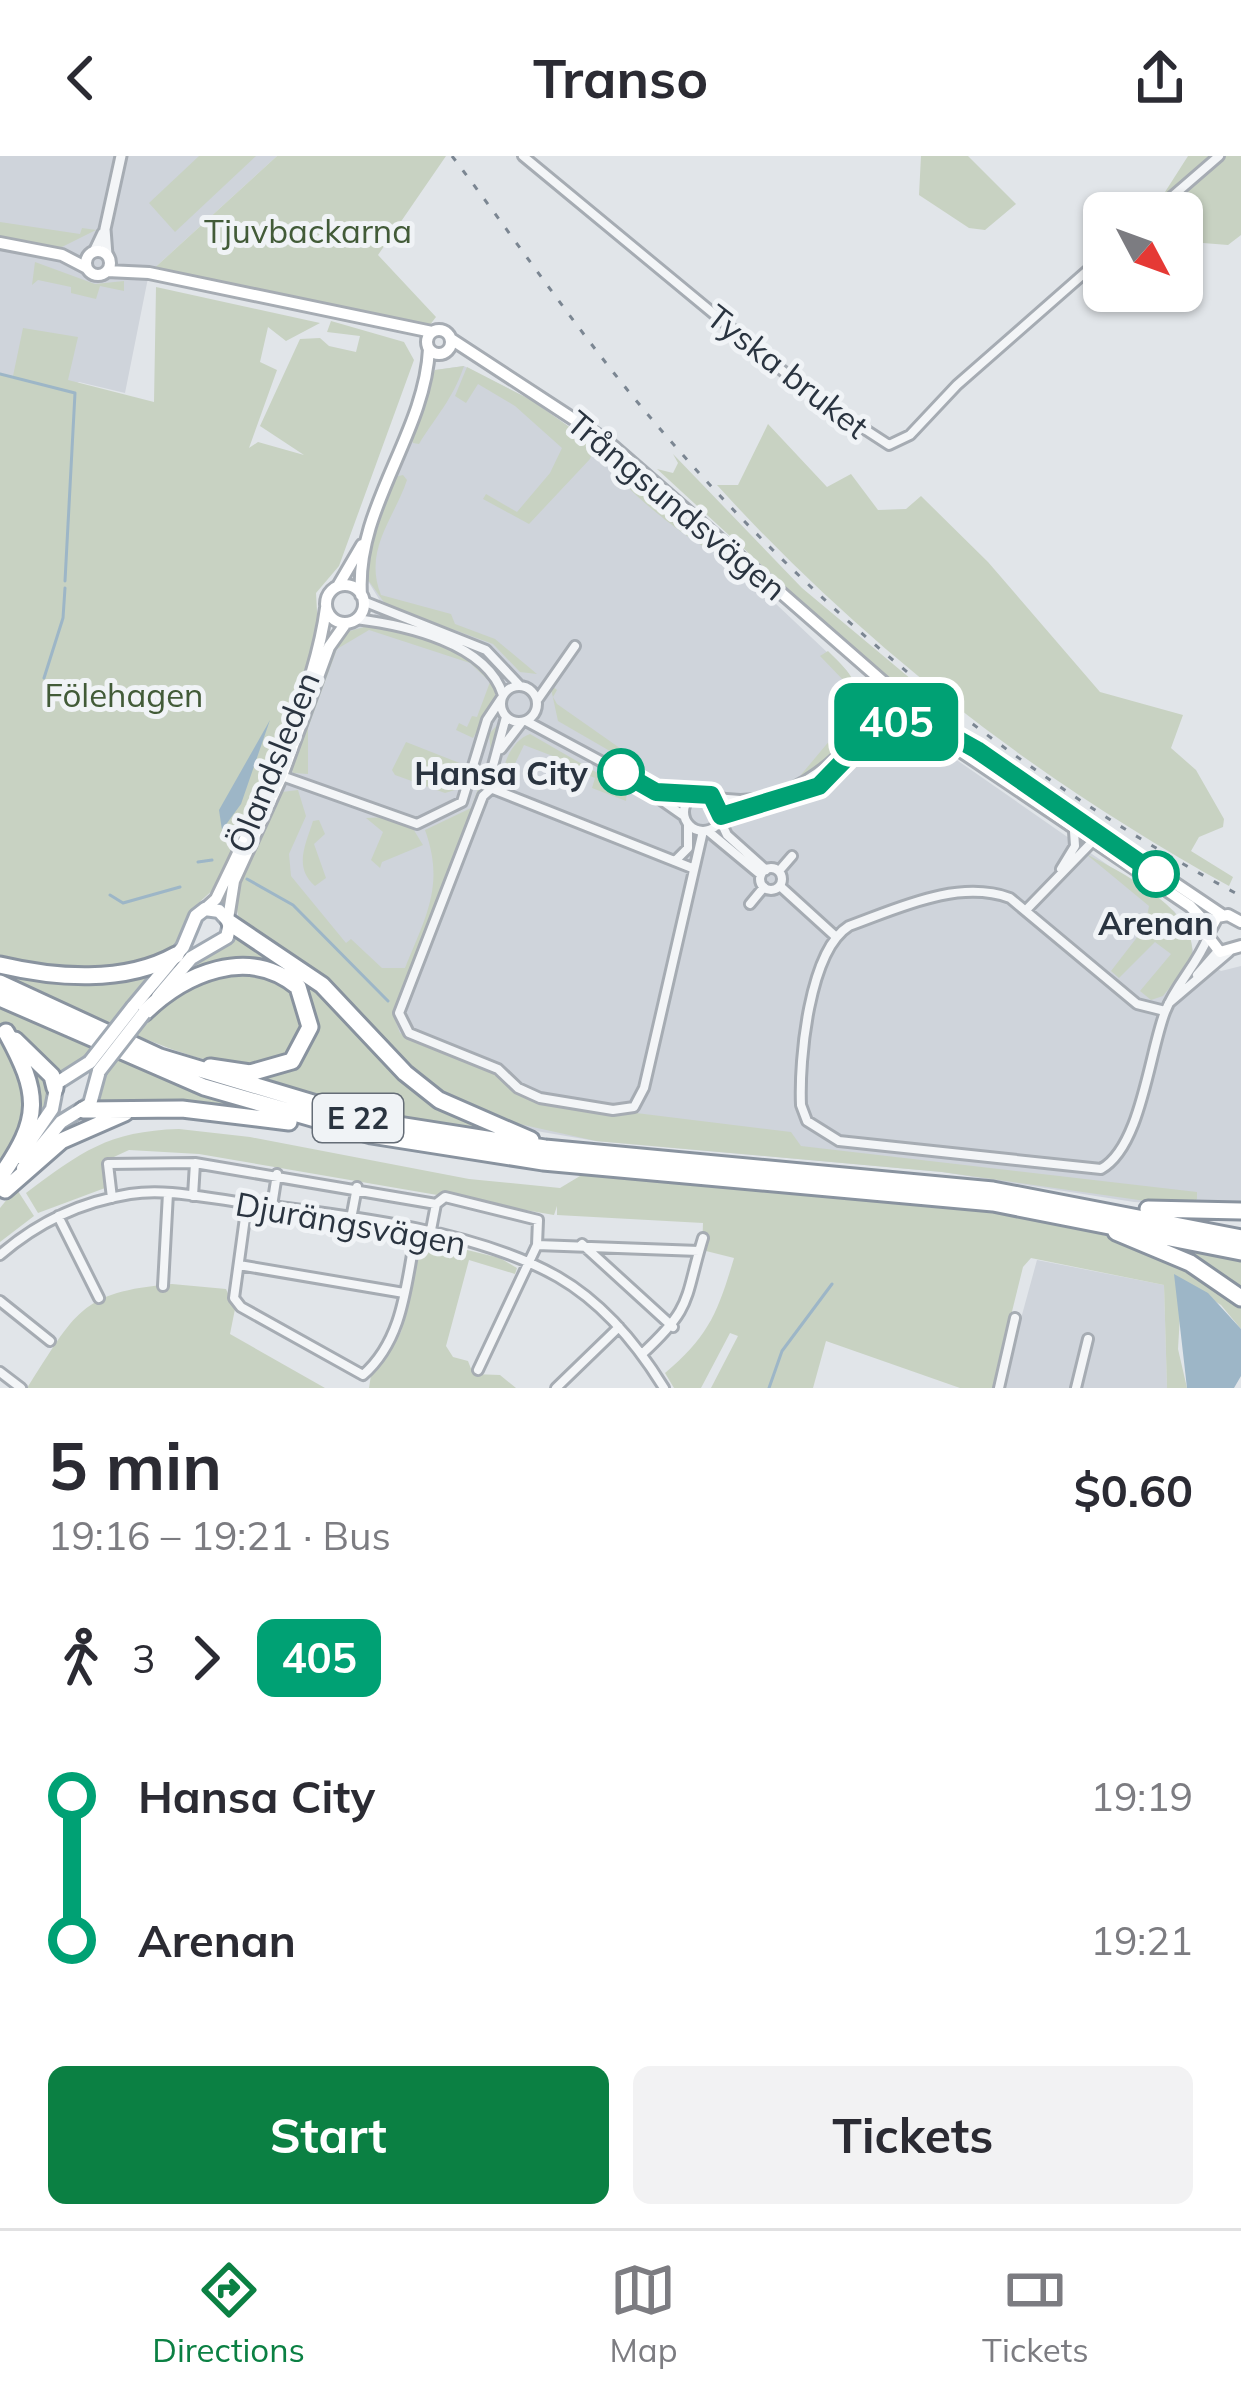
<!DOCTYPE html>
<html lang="en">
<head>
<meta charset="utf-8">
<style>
	:root { --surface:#fff; --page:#f2f2f3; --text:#2b2b33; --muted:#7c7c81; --line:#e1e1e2; --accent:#0b8043 }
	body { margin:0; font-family:Mulish,sans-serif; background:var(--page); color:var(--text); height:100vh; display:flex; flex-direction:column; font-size:45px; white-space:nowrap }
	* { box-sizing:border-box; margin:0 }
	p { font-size:39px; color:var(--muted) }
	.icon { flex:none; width:66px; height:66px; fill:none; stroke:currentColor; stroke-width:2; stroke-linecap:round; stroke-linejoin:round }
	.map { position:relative; height:1232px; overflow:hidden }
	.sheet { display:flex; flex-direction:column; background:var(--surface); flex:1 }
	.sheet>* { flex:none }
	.badge { padding:0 24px; border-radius:18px; font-size:42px; line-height:78px }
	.needle { width:78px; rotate:131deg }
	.fabs { position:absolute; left:1083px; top:36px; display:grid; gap:24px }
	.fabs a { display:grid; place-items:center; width:120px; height:120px; border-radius:18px; background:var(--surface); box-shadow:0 3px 9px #0004; font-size:60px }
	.map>.badge { position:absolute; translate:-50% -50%; box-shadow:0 0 0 6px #fff }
	.legs { display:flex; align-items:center; gap:18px; height:132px; padding:0 48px; font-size:39px }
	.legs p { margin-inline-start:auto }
	.headline { display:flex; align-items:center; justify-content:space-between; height:204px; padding:0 48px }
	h1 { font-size:66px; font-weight:700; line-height:90px }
	.button { display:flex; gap:24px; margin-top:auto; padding:24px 48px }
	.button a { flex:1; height:138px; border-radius:18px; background:var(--accent); color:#fff; font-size:48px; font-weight:700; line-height:138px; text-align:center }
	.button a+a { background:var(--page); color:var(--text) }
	ul { padding:0 48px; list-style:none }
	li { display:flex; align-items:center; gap:42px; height:144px; font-size:45px }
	li i { display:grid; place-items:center; width:18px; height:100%; margin:0 15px; background:currentColor }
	li i::after { content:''; width:30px; height:30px; margin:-15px; border:9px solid; border-radius:50%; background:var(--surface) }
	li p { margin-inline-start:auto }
	li:first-child i { background:linear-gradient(#0000 50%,currentColor 0) }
	li:last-child i { background:linear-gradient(currentColor 50%,#0000 0) }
	header { display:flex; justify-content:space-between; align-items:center; height:156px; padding:0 48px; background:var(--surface); font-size:54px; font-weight:700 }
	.menu { display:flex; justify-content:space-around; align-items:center; height:168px; border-top:3px solid var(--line); background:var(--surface); font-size:33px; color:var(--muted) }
	.menu a { display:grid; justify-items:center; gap:6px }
	.menu .selected { color:var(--accent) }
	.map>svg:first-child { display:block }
	.built { fill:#cfd4db }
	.green { fill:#c8d2c2 }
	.water { fill:#9db6c7 }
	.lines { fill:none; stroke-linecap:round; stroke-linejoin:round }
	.stream { stroke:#9db6c7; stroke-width:3 }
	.minor-casing { stroke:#a6acb3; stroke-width:14 }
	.tertiary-casing { stroke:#a6acb3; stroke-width:15 }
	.secondary-casing { stroke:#a6acb3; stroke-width:16 }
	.primary-casing { stroke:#a1aab4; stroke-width:18 }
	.motorway-casing { stroke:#89939f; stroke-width:21 }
	.minor { stroke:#f3f5f7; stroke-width:8 }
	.tertiary { stroke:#f3f5f7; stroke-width:9 }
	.secondary { stroke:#fff; stroke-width:10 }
	.primary { stroke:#fff; stroke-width:12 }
	.motorway { stroke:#fff; stroke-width:15 }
	.rail { stroke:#7b8692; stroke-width:3; stroke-dasharray:6 12; stroke-linecap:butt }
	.primary-bridge-casing { stroke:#a1aab4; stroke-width:18; stroke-linecap:butt }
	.primary-bridge { stroke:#fff; stroke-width:12 }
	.line-1-casing { stroke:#fff; stroke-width:27 }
	.line-1 { stroke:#00a174; stroke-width:18 }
	.stop-1-dot { fill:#fff; stroke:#00a174; stroke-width:6 }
	.labels { text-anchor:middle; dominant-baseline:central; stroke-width:10; stroke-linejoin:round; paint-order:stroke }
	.shield { fill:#f0f3f6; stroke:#656d77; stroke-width:3 }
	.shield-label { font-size:30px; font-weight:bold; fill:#2a3440 }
	.park-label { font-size:33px; fill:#425b38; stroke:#f0f3f6 }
	.street-label { font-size:33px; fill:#2a3440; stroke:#f0f3f6 }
	.stop-label { font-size:33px; font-weight:bold; fill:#2a3440; stroke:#f0f3f6; text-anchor:end }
</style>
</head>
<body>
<header><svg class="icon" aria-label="back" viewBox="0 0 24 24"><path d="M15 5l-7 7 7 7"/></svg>Transo<svg class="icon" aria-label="share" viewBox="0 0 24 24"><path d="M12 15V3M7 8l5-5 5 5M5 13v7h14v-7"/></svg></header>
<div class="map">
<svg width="1241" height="1232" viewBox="0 0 1241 1232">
	<rect width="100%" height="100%" fill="#e1e5e9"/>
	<path class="built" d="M0 0H277L149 117 125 237 79 226 65 233 0 218Z
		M464 210 531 244 595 289 741 415 847 515 858 539 851 563 874 581 913 583 951 600 1174 755 1188 773 1194 799 1221 815 1241 810V1051L1134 1046 942 1016 596 985 530 974 487 961 237 762 243 715 277 644 331 495 352 471 371 469 379 443 363 417 426 235 435 214Z
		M1037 1104 1164 1129 1167 1232H1002Z"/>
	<path class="green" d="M199 0H256L175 76 149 47Z
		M277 0H446L378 99 436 161 426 174 149 117Z
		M921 0H968L1016 48 985 74 969 72 919 39Z
		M1188 0H1241V79L1228 89 1203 87 1182 69V57H1173L1164 44 1148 57H1140L1165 36Z
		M0 66 80 78 82 72 96 74 60 92 0 80Z
		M35 106 95 128 124 125V135L100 130 96 143 71 137V131L38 124 32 129Z
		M156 131 320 167 286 185 268 171 260 206 277 214 249 292 258 286 304 299 260 270 300 183 320 182 329 190 356 196 360 180 327 176 331 165 404 186 414 204 339 410 316 437 318 473 308 509 259 641 217 730 191 754 178 789 80 909 59 917 48 930 47 953 0 1016V218L13 220 23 172 78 181 68 224 154 246Z
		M464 210C453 243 436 260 419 288L413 287 410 277 435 214Z
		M467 211 531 244 595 289 590 303 529 368 483 343 486 338 517 356 550 317 562 292 515 250 478 228 466 247 455 240Z
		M768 268 827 331 851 318 878 354 906 353 921 340 988 406 1100 536 1183 559 1171 592 1196 614 1224 663 1223 671 1199 681 1191 695 1233 721 1229 730C1037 624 864 491 717 329H738Z
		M605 297 703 382 714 395C694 390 603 319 605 297Z
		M673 298 802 432 960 564 950 571C921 556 908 533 879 517L657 313 673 317 678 307Z
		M403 319 407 324C394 363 363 394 381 439L451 458 455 468 495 483 537 518 520 516 493 488 386 449 363 417 394 321Z
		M371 469C401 474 501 501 495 540 493 554 480 569 473 582L456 574 459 567 467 571 472 560 477 561 490 526 470 507 369 474 337 493 308 572V618L293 617 290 609 331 495 343 477Z
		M828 495C839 506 853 518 857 534 863 564 826 610 800 620L846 565 838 558 851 543 841 534 846 527 820 500Z
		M550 528 557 534 553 541 557 548 644 609 641 613 558 565Z
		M499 567 485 625 394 861 400 877 493 915 534 945 618 960 636 957 791 976 801 990 1197 1036V1043L1188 1051 942 1016 596 985 487 961 439 938 243 770C220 735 263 668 282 636L298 634 306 660 289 698 291 720 346 787 351 783 382 812H405C426 760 445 729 425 674L471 652 491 597 489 578Z
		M530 578 627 634 626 645 592 632 595 622 563 609V604L524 589 505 628C499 611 512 584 530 578Z
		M406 586 462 608 468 617 465 631 445 637 395 619 392 614Z
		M387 661 412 671 423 689 382 706 380 712 371 704 383 676 366 662Z
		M319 664 325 678 314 688 326 722 315 730C293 711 306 688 313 665Z
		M1086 698C1121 716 1207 758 1190 806L1163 840 1151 844 1140 835 1171 798 1155 786 1119 822 1111 815 1145 771 1149 750Z
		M236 780 314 827 454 958 506 980 409 965 234 920C250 920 267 922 282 916 333 894 316 840 282 814L186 819C197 798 223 800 236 780Z
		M225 816C264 819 288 822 306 860L293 897C239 923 186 899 133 878L175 836Z
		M114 903 273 960 98 948 101 924Z
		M179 973 250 981 469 1023 560 1032 585 1017C763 1031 1106 1029 1241 1150V1173L1221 1149 1182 1125 1178 1193 1187 1232H1167L1164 1129 1031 1102 1023 1111 993 1232H960L826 1185 813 1232H711L738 1180 730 1177 701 1232H674L665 1217C709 1180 718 1156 734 1102L702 1094 703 1067 557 1059V1050L554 1059 199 998 129 994 103 1006 109 1028 105 1032 38 1057 26 1037C81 996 108 975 179 973Z
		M16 1032 34 1060 0 1086V1052Z
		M1137 1079 1241 1103V1136Z
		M430 1085 500 1102 517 1112 515 1118 469 1104 446 1190 453 1201 468 1205 473 1218 500 1219 516 1232H369L371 1219 401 1176 419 1090Z
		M172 1128 226 1133 235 1153 230 1178 325 1232H27C76 1157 79 1136 172 1128Z"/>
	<path class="water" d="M270 564 241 648 222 674 219 654Z
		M1174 1118 1208 1137 1241 1173V1220L1234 1232H1187Z"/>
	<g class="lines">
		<path class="stream" d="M0 218 75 237 65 425
			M44 522 63 462 65 432
			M198 706 212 704
			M247 723 293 749 388 845
			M110 739 123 747 180 731
			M769 1232 782 1195 832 1128"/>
		<defs>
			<path id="minor" d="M523 0 812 239 889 289 910 279 957 229 1104 100
				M1153 57 1219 0
				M363 445 486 494 520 530
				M356 463C405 469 487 487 503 539
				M501 548a18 18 0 1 1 36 0a18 18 0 1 1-36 0Z
				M538 543 575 490
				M506 561 491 617 492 632 483 640 399 857 409 877 498 913 518 932 540 942 613 954 634 951 644 932 703 675
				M526 565 621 616 684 660
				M854 575 870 544
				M866 585 889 568
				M501 593 521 567
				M279 619 417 668 462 646 487 564 501 543
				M493 633 692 712
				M657 637 690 641
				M684 656a19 19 0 1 1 38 0a19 19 0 1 1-38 0Z
				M715 641C779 656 841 610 871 556
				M721 660 819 630 879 566
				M720 664 727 679 766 714
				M708 675 761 719
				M675 705 688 692V669
				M760 723a11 11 0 1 1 22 0a11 11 0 1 1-22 0Z
				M1061 713 1075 690 1074 675
				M779 715 792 700
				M780 730 835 780
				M750 748 764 731
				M1028 752 1091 687
				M1197 819 1218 795
				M1169 847 1229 796
				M1165 855 1137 848 1010 742C958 723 899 752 849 770 809 795 799 903 801 949L807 965 839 985 1101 1013C1141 991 1149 898 1165 856 1176 828 1197 809 1208 781
				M193 1040 195 1007
				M112 1042 108 1008 195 1007 436 1048 430 1079
				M247 1047 234 1142 241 1151 363 1219C404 1183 406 1127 416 1076
				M436 1048 445 1041 538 1064 537 1089 478 1214
				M272 1050 277 1018
				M58 1060 99 1142
				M351 1063 357 1031
				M582 1088 673 1171
				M537 1089 699 1095
				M0 1099C38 1066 80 1046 130 1038 169 1032 209 1043 248 1047 344 1059 474 1073 558 1121 603 1147 637 1188 664 1232
				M239 1109 404 1137
				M163 1130 168 1037
				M0 1145 50 1185
				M642 1198C694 1150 684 1144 703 1082
				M0 1216 21 1232
				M556 1232 619 1171
				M999 1232 1015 1162
				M1076 1232 1088 1183"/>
			<path id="tertiary" d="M94 96 103 77
				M107 99 105 73 121 0"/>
			<path id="secondary" d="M0 87 62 99 87 112
				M86 107a12 12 0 1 1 24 0a12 12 0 1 1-24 0Z
				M107 115 149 117 432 176
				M427 186a12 12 0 1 1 24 0a12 12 0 1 1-24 0Z
				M451 183 607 285 889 531
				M326 448a19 19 0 1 1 38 0a19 19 0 1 1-38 0Z
				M338 430 362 389
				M361 439C355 352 425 278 429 193
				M869 550a19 19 0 1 1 38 0a19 19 0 1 1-38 0Z
				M906 547 920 563 977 594 1222 759
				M891 568 953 590 1190 750 1209 770
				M205 753 216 743C256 660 314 543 326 452
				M228 763 234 725 282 620 329 491 346 467
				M1241 766 1228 759 1217 761 1207 779 1220 796 1241 790"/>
			<path id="primary" d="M133 851 183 791 196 760 205 753 219 755 230 767 227 781 191 802 158 841
				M19 1001 52 953 57 927 90 906
				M23 1012 61 966 90 948 99 915"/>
			<path id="motorway" d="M230 767 322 829 405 917 439 944 531 984
				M0 809C55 822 124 828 176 799
				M0 827 160 901 373 965 545 992 993 1034 1241 1082
				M0 842 204 931 371 979 543 1006 993 1047 1241 1096
				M144 857C184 818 248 789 298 831L310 871 292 905 250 917 210 911
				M15 884 52 920 55 932
				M83 954 182 953 289 966
				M0 1021C42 962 40 938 6 876
				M5 1034 61 985 125 957
				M1148 1053 1241 1055
				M1116 1076 1190 1107 1241 1142"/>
		</defs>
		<use href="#minor" class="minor-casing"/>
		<use href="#tertiary" class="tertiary-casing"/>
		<use href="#secondary" class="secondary-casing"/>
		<use href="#primary" class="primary-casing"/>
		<use href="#motorway" class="motorway-casing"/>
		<use href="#minor" class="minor"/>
		<use href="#tertiary" class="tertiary"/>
		<use href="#secondary" class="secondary"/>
		<use href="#primary" class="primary"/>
		<use href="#motorway" class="motorway"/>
		<path class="rail" d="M452 0C516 84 576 173 644 254 811 453 1012 618 1241 740"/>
		<defs>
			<path id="primary-bridge" d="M90 906 133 851
				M99 915 144 857"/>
		</defs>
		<use href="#primary-bridge" class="primary-bridge-casing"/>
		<use href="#primary-bridge" class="primary-bridge"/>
	</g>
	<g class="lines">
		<defs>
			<path id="line-1" d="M621 616 656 636 711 639 721 660 819 630 855 593 902 562 906 547 920 562 977 594 1156 718"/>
		</defs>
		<use href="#line-1" class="line-1-casing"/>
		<use href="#line-1" class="line-1"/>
	</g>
	<g class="stop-1-dot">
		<circle cx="621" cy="616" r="21"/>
		<circle cx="1156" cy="718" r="21"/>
	</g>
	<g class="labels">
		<rect class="shield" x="313" y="938" width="90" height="48" rx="9"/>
		<g class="shield-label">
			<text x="358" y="962">E 22</text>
		</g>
		<g class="park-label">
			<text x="308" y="74">Tjuvbackarna</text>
			<text x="124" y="538">Fölehagen</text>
		</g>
		<g class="street-label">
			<text transform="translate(788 215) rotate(38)">Tyska bruket</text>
			<text transform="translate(677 349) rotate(40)">Trångsundsvägen</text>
			<text transform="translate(273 606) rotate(-68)">Ölandsleden</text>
			<text transform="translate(351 1067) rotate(10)">Djurängsvägen</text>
		</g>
		<g class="stop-label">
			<text x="588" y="616">Hansa City</text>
			<text x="1156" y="766" text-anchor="middle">Arenan</text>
		</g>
	</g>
</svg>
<div class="fabs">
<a><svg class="needle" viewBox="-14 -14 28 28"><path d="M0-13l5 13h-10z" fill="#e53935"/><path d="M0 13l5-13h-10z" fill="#7c7c81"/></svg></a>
</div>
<b class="badge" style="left:896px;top:566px;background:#00a174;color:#fff">405</b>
</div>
<section class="sheet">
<div class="headline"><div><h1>5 min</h1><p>19:16 – 19:21 · Bus</p></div><b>$0.60</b></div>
<div class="legs"><svg class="icon" aria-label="walk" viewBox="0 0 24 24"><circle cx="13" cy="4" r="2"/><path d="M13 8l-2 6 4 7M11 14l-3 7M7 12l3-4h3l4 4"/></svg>3<svg class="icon" aria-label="forward" viewBox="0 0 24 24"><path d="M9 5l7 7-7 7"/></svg><b class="badge" style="background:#00a174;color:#fff">405</b></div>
<ul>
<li><i style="color:#00a174"></i><b>Hansa City</b><p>19:19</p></li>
<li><i style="color:#00a174"></i><b>Arenan</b><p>19:21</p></li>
</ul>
<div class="button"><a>Start</a><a>Tickets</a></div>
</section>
<nav class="menu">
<a class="selected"><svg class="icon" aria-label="directions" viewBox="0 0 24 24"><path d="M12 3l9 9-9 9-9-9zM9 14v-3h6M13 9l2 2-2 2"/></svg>Directions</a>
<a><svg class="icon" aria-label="map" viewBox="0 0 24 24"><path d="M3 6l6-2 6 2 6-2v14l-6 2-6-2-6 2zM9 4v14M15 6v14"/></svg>Map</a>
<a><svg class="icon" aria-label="tickets" viewBox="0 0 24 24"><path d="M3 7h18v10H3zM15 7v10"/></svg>Tickets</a>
</nav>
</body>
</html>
